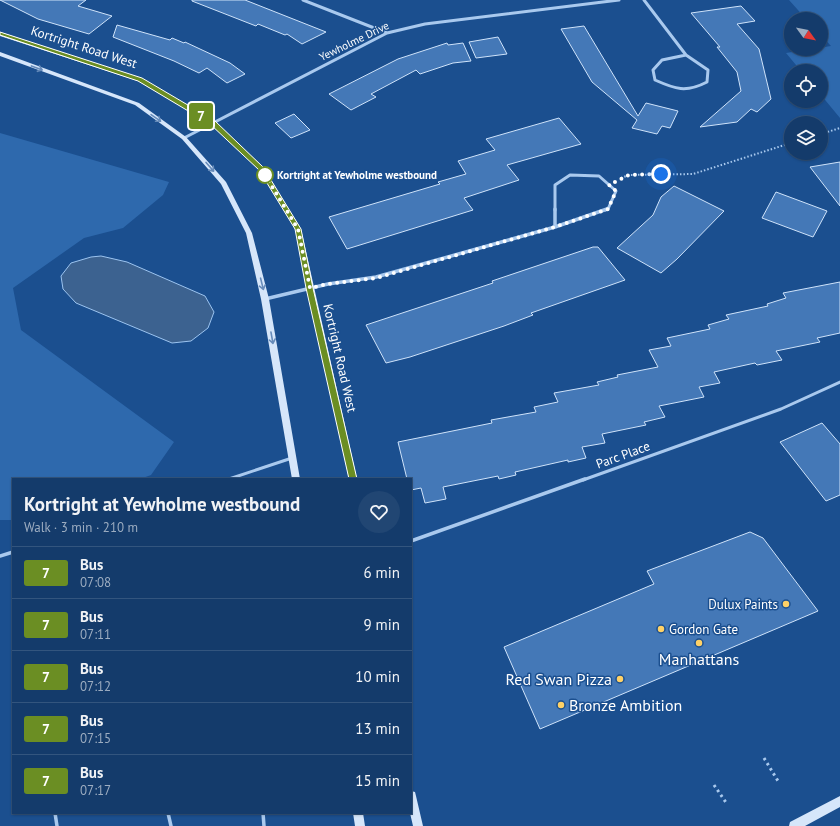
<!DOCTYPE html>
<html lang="en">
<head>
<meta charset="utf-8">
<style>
	:root { --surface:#143b6b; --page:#214673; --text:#f1f3f6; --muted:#9dadc1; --line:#33557e }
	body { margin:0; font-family:"PT Sans",sans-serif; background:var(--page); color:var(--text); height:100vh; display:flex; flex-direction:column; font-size:15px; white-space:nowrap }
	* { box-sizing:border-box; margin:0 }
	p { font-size:13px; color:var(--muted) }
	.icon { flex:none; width:22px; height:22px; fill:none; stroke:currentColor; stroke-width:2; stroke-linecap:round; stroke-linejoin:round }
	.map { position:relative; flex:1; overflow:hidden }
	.details { position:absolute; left:12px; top:478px; width:400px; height:336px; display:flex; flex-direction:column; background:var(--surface); border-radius:0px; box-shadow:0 1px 3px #0004,0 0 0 1px var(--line) }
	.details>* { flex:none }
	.badge { padding:0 8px; border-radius:3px; font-size:14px; line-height:26px }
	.needle { width:26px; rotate:123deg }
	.tools { position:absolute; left:784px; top:12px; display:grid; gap:8px }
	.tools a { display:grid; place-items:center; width:44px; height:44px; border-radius:50%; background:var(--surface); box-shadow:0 1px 3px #0004,0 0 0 1px var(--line); font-size:20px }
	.you { position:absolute; width:20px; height:20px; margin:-10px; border:3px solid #fff; border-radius:50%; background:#1a73e8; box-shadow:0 0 0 6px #1a73e833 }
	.map>.badge { position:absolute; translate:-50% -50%; box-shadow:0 0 0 2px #fff }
	.round { display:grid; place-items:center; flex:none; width:42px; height:42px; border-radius:21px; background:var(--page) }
	.summary { display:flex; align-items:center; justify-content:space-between; height:68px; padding:0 12px }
	h1 { font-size:19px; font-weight:700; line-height:30px }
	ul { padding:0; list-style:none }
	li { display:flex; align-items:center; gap:12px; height:52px; padding:0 12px; border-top:1px solid var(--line) }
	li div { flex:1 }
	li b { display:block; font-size:15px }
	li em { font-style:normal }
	li .badge { min-width:44px; font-weight:700; text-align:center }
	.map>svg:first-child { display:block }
	.green { fill:#2e69ad }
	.water { fill:#3c6290; stroke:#9cc4f0 }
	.building { fill:#4478b7; stroke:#cfe3fa }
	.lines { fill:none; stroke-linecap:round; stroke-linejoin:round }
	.path-far1 { stroke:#a9c9ee; stroke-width:2; stroke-dasharray:1.5 2; stroke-linecap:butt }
	.path { stroke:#a9c9ee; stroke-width:3; stroke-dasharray:2.5 3.5; stroke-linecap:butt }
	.lane-far1 { stroke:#a9c9ee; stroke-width:3 }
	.lane { stroke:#a9c9ee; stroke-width:3.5 }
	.street-far1 { stroke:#a9c9ee; stroke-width:3 }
	.street { stroke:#a9c9ee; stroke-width:3.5 }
	.secondary { fill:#d6e6fa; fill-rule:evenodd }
	.oneway { stroke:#668bba }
	.line { fill:#6b8e23; stroke:#fff }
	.walk { stroke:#fff; stroke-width:4; stroke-dasharray:0 7.2 }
	.stop-dot { fill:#fff; stroke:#6b8e23; stroke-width:2 }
	.poi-dot { fill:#ffd166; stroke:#1b4f8f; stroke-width:1.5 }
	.labels { text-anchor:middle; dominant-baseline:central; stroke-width:3; stroke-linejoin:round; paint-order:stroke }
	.far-street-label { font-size:11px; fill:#fff; stroke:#1b4f8f }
	.far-stop-label { font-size:11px; font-weight:bold; fill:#fff; stroke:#1b4f8f; text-anchor:start }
	.street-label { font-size:13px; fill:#fff; stroke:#1b4f8f }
	.poi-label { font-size:13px; fill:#fff; stroke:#1b4f8f; text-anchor:end }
	.near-poi-label { font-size:16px; fill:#fff; stroke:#1b4f8f }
</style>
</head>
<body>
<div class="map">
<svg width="840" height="826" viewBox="0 0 840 826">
	<rect width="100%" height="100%" fill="#1b4f8f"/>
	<path class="green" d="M789 0H840V118L821 95V71H801L786 53 831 46 821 35V19H806Z
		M0 133 169 182 163 195 123 228 84 238 13 288 21 330 174 442 151 475 140 479H13V520H0Z"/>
	<path class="water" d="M101 256 127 262 205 296 214 312 208 328 191 341 172 343 76 303 63 289 61 276 71 263 91 257Z"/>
	<path class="building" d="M0 0H86L78 6 112 16 89 34 38 19Z
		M192 0H245L326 32 302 44 287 34 285 35 258 24 256 26 192 1Z
		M741 6 755 21 737 24 759 49 771 99 757 112 751 109 737 122 700 127 741 91 737 72 717 47H720L691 13Z
		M117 25 170 40 172 38 184 43 185 42 230 63 245 74 227 83 207 68 199 73 174 61 113 37Z
		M584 26 638 116 646 103 678 111 670 128 662 126 657 134 632 128 637 120 592 82 561 29Z
		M498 37 507 54 476 58 469 42Z
		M447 43 448 45 463 43 471 61 453 63 420 74 416 70 371 94 376 97 351 110 329 94 398 59Z
		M294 114 310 130 291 138 275 123Z
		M559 118 581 144 507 165 519 180 464 198 473 210 347 249 329 217 440 184 438 182 466 174 458 161 495 150 486 139Z
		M840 162V206L810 167Z
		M674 186 724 211 677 259 661 273 617 248 653 215 661 197Z
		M776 192 827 211 813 237 762 218Z
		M593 247H598L625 280 531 313 533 315 504 326 410 357 386 363 366 325 493 283 492 281Z
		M840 282V333L817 338 820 342 776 351 782 360 757 365 755 363 714 372 720 383 699 387 704 397 659 406 665 417 644 422 646 425 602 434 605 443 582 447 586 458 568 462V460L515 472 516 475 499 479 498 476 443 487 446 499 425 503 421 488 411 490V479H407L398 442 492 423 491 420 536 412 534 407 558 402 554 393 599 385 597 382 618 377 617 375 658 367 649 350 671 346 667 338 710 329 708 325 729 319 726 315 768 306 767 304 786 298 783 293Z
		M822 423 840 444V495L826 501 780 442Z
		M750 532 763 538 818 611 540 729 504 647 654 584 647 571Z"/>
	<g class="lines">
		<path class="path-far1" d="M821 134 840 128
			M621 178 629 175 693 174 791 143"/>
		<path class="path" d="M764 758 778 781
			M714 785 727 804"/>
		<path class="lane-far1" d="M229 479 292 458
			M583 480 781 409 840 382"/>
		<path class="lane" d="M411 541 585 479
			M0 556 13 552
			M55 813 57 826
			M168 813 171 826
			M263 813 264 826"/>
		<path class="street-far1" d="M303 0 387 33
			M644 0 686 55
			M686 55 708 70 707 82C686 93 675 89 655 80L653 70 662 60Z
			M184 138 387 33 425 24 619 0
			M555 210V185L570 175 599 176 616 191 608 209 605 210"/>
		<path class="street" d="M555 209V227
			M555 227 607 209
			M265 299 328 284 376 277 555 227"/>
		<path class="secondary" d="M0 32 142 79 215 122 263 167 301 229 357 479H349L295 229 259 169 211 124 138 81 0 36Z
			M0 52 139 103 186 137 226 182 252 233 269 299 300 479H292L261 299 246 233 221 184 182 139 135 105 0 56Z
			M411 791 415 792 416 796 423 826H413L410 813H411Z
			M840 796V807L805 826H789L790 822Z
			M353 813H363L365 826H355Z"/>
	</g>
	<defs><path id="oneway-shaft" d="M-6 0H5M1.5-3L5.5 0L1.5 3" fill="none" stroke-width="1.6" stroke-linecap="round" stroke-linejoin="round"/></defs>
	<g class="oneway">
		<use href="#oneway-shaft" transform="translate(37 68) rotate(20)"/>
		<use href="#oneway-shaft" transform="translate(156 118) rotate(35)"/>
		<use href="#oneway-shaft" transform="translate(210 167) rotate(49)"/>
		<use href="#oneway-shaft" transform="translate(262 284) rotate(76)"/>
		<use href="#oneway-shaft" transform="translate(272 338) rotate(80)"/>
	</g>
	<path class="line" d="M0 32 142 78 215 121 263 167 301 229 313 288 357 479 356 482 353 483 349 479 306 288 295 229 259 170 210 124 138 81 0 35Z"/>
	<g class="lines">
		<path class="walk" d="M265 175 298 229 310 288 328 284 376 278 555 227 608 209 616 191 609 185 629 175 661 174"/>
	</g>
	<circle class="stop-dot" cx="265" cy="175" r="8"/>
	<g class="poi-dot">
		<circle cx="786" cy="604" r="4"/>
		<circle cx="661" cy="629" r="4"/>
		<circle cx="699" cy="643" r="4"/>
		<circle cx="620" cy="679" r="4"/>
		<circle cx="561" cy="705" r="4"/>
	</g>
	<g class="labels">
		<g class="far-street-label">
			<text transform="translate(354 41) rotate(-26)">Yewholme Drive</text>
		</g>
		<g class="far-stop-label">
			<text x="277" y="175">Kortright at Yewholme westbound</text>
		</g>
		<g class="street-label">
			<text transform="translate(84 47) rotate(18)">Kortright Road West</text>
			<text transform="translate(340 358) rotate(77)">Kortright Road West</text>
			<text transform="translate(623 455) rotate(-20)">Parc Place</text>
		</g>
		<g class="poi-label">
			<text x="778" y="604">Dulux Paints</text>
			<text x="669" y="629" text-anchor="start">Gordon Gate</text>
		</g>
		<g class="near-poi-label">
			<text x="699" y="659">Manhattans</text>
			<text x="612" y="679" text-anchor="end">Red Swan Pizza</text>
			<text x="569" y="705" text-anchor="start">Bronze Ambition</text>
		</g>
	</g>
</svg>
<div class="tools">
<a><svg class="needle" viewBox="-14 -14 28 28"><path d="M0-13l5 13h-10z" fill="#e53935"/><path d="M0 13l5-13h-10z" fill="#9dadc1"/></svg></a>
<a><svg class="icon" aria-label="locate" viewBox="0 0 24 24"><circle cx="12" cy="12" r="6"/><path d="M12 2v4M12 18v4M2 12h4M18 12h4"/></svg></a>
<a><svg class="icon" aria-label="layers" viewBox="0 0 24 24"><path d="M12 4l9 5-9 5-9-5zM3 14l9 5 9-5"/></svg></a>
</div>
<div class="you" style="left:661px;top:174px"></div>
<b class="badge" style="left:201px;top:116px;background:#6b8e23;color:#fff">7</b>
<section class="details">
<div class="summary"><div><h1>Kortright at Yewholme westbound</h1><p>Walk · 3 min · 210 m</p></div><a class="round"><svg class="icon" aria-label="heart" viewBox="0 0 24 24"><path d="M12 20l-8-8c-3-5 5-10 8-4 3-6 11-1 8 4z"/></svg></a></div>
<ul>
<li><span class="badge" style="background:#6b8e23;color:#fff">7</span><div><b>Bus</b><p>07:08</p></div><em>6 min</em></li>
<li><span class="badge" style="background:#6b8e23;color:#fff">7</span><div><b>Bus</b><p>07:11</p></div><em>9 min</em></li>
<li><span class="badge" style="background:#6b8e23;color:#fff">7</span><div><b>Bus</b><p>07:12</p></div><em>10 min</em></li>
<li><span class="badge" style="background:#6b8e23;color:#fff">7</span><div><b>Bus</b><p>07:15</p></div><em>13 min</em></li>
<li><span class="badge" style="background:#6b8e23;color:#fff">7</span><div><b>Bus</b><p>07:17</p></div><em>15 min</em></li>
</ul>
</section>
</div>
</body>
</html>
